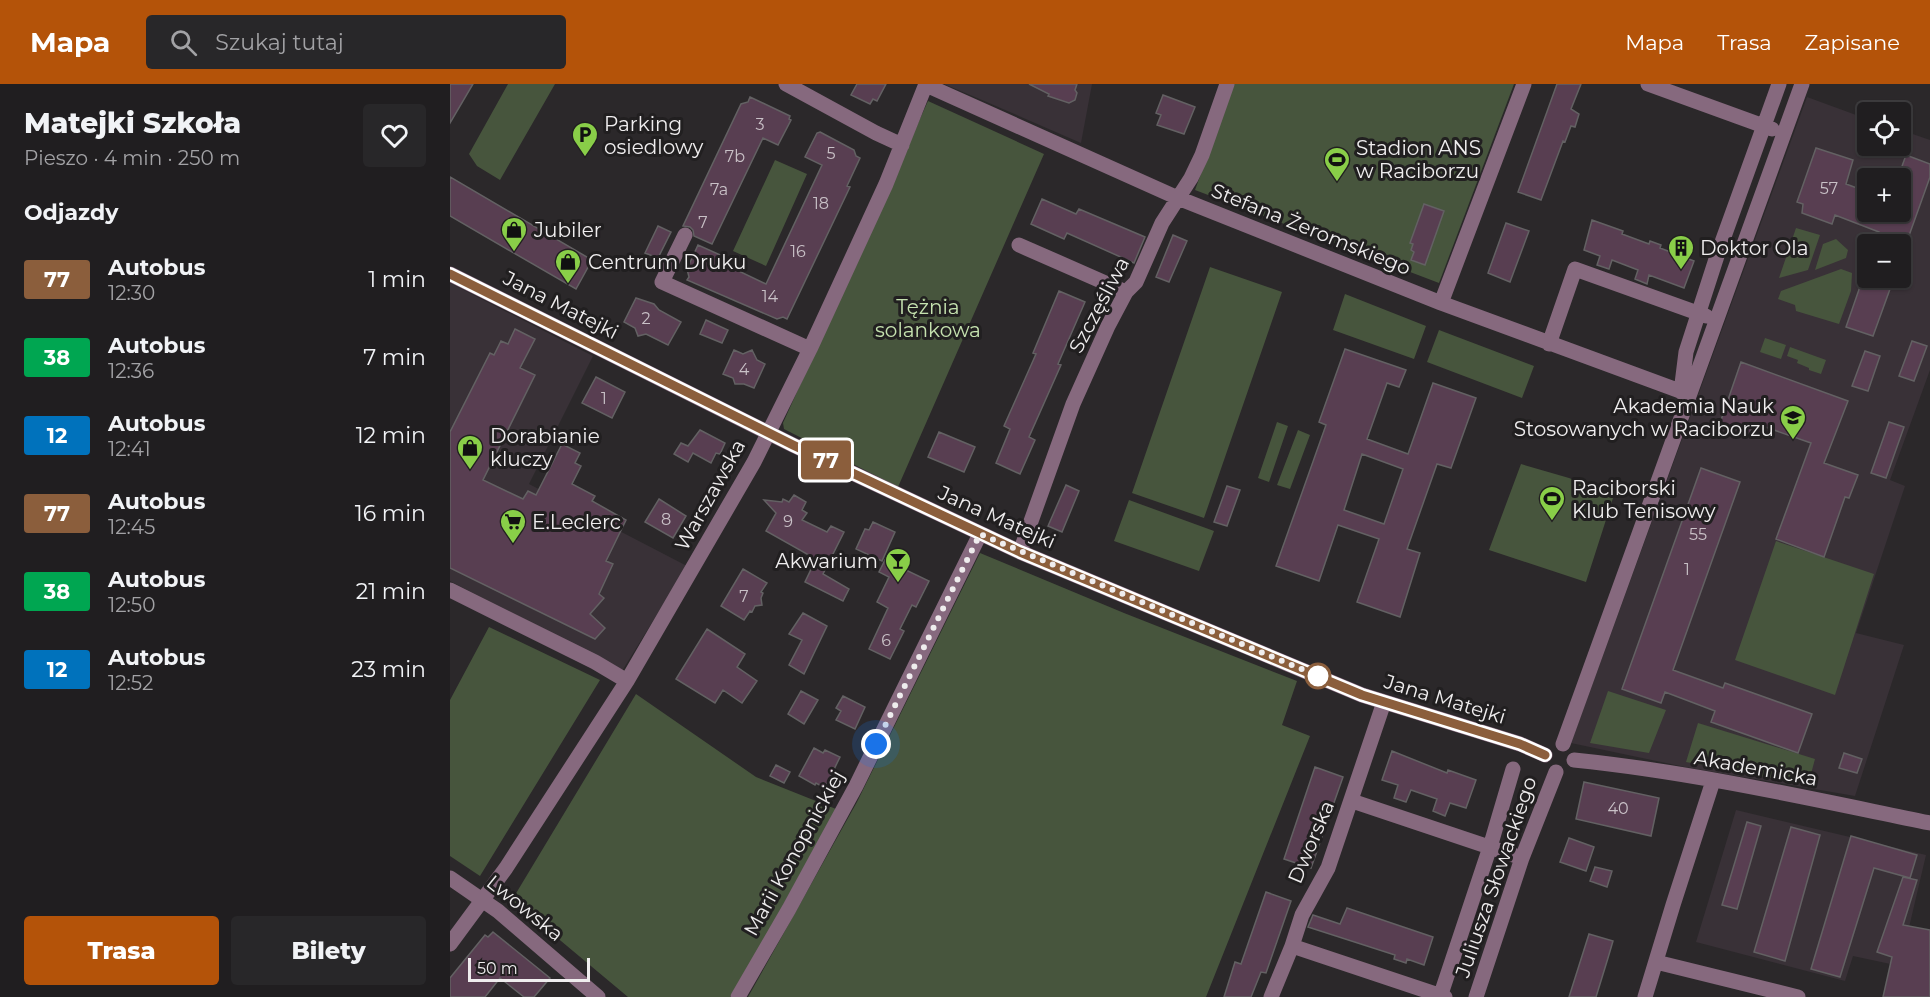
<!DOCTYPE html>
<html lang="pl">
<head>
<meta charset="utf-8">
<style>
	:root { --surface:#201e20; --page:#282729; --text:#f1f3f6; --muted:#a2a2a5; --line:#3d3c3e; --accent:#b45309 }
	body { margin:0; font-family:Montserrat,sans-serif; background:var(--page); color:var(--text); height:100vh; display:flex; flex-direction:column; font-size:22px; white-space:nowrap }
	* { box-sizing:border-box; margin:0 }
	p { font-size:20px; color:var(--muted) }
	.icon { flex:none; width:33px; height:33px; fill:none; stroke:currentColor; stroke-width:2; stroke-linecap:round; stroke-linejoin:round }
	.map { position:relative; flex:1; overflow:hidden }
	.side { display:flex; flex-direction:column; background:var(--surface); width:450px }
	.side>* { flex:none }
	.badge { padding:0 12px; border-radius:4px; font-size:21px; line-height:39px }
	.buttons { position:absolute; left:1407px; top:18px; display:grid; gap:12px }
	.buttons a { display:grid; place-items:center; width:54px; height:54px; border-radius:6px; background:var(--surface); box-shadow:0 2px 4px #0004,0 0 0 2px var(--line); font-size:30px }
	.scale { position:absolute; left:18px; bottom:15px; width:122px; box-sizing:border-box; padding-left:6px; border:3px solid #efedee; border-top:0; font-size:16px; line-height:21px; white-space:nowrap; color:#efedee; -webkit-text-stroke:4px #211f20; paint-order:stroke }
	.you { position:absolute; width:30px; height:30px; margin:-15px; border:4px solid #fff; border-radius:50%; background:#1a73e8; box-shadow:0 0 0 9px #1a73e833 }
	.map>.badge { position:absolute; translate:-50% -50%; box-shadow:0 0 0 3px #fff }
	h2 { padding:0 24px; font-size:22px; line-height:54px }
	.round { display:grid; place-items:center; flex:none; width:63px; height:63px; border-radius:6px; background:var(--page) }
	.summary { display:flex; align-items:center; justify-content:space-between; height:102px; padding:0 24px }
	h1 { font-size:28px; font-weight:800; line-height:45px }
	.cta { display:flex; gap:12px; margin-top:auto; padding:12px 24px }
	.cta a { flex:1; height:69px; border-radius:6px; background:var(--accent); color:#fff; font-size:24px; font-weight:800; line-height:69px; text-align:center }
	.cta a+a { background:var(--page); color:var(--text) }
	ul { padding:0; list-style:none }
	li { display:flex; align-items:center; gap:18px; height:78px; padding:0 24px }
	li div { flex:1 }
	li b { display:block; font-size:22px }
	li em { font-style:normal }
	li .badge { min-width:66px; font-weight:700; text-align:center }
	header { display:flex; align-items:center; gap:36px; box-sizing:border-box; height:84px; padding:0 30px; background:var(--accent); color:#fff }
	header strong { font-size:28px }
	nav { display:flex; gap:33px; margin-inline-start:auto; font-size:21px }
	.search { width:420px; height:54px; background:var(--page); display:flex; align-items:center; gap:15px; box-sizing:border-box; padding:0 21px; border-radius:6px; color:var(--muted); font-size:22px }
	main { display:flex; flex:1; min-height:0 }
	.map>svg:first-child { display:block }
	.built { fill:#393137; fill-rule:evenodd }
	.green { fill:#47553d }
	.building { fill:#583e51; stroke:#636163; stroke-width:1.5; fill-rule:evenodd }
	.lines { fill:none; stroke-linecap:round; stroke-linejoin:round }
	.minor { stroke:#86697e; stroke-width:15 }
	.line-casing { stroke:#fff; stroke-width:14 }
	.line { stroke:#8b5e3c; stroke-width:9 }
	.walk { stroke:#efedee; stroke-width:6; stroke-dasharray:0 10.8 }
	.stop-dot { fill:#fff; stroke:#8b5e3c; stroke-width:3 }
	.labels { text-anchor:middle; dominant-baseline:central; stroke-width:6; stroke-linejoin:round; paint-order:stroke }
	.number-label { font-size:16px; fill:#c9c1c7 }
	.poi-label { font-size:20px; fill:#efedee; stroke:#211f20; text-anchor:start }
	.street-label { font-size:20px; fill:#efedee; stroke:#211f20 }
	.park-label { font-size:20px; fill:#c5e2af; stroke:#211f20 }
</style>
</head>
<body>
<header>
<strong>Mapa</strong>
<div class="search"><svg class="icon" aria-label="search" viewBox="0 0 24 24"><circle cx="10" cy="10" r="6"/><path d="M15 15l6 6"/></svg>Szukaj tutaj</div>
<nav><a>Mapa</a><a>Trasa</a><a>Zapisane</a></nav>
</header>
<main>
<section class="side">
<div class="summary"><div><h1>Matejki Szkoła</h1><p>Pieszo · 4 min · 250 m</p></div><a class="round"><svg class="icon" aria-label="heart" viewBox="0 0 24 24"><path d="M12 20l-8-8c-3-5 5-10 8-4 3-6 11-1 8 4z"/></svg></a></div>
<h2>Odjazdy</h2>
<ul>
<li><span class="badge" style="background:#8b5e3c;color:#fff">77</span><div><b>Autobus</b><p>12:30</p></div><em>1 min</em></li>
<li><span class="badge" style="background:#00a651;color:#fff">38</span><div><b>Autobus</b><p>12:36</p></div><em>7 min</em></li>
<li><span class="badge" style="background:#0072bc;color:#fff">12</span><div><b>Autobus</b><p>12:41</p></div><em>12 min</em></li>
<li><span class="badge" style="background:#8b5e3c;color:#fff">77</span><div><b>Autobus</b><p>12:45</p></div><em>16 min</em></li>
<li><span class="badge" style="background:#00a651;color:#fff">38</span><div><b>Autobus</b><p>12:50</p></div><em>21 min</em></li>
<li><span class="badge" style="background:#0072bc;color:#fff">12</span><div><b>Autobus</b><p>12:52</p></div><em>23 min</em></li>
</ul>
<div class="cta"><a>Trasa</a><a>Bilety</a></div>
</section>
<div class="map">
<svg width="1480" height="913" viewBox="0 0 1480 913">
	<rect width="100%" height="100%" fill="#2b282a"/>
	<path class="built" d="M494 0H642L631 59 539 19Z
		M1357 13 1417 35 1418 62H1450L1451 46 1480 56V286L1440 396 1455 402 1406 549 1454 561 1405 712 1235 683 1121 659ZM1418 94H1450V128H1418ZM1418 160H1450V194H1418Z
		M0 199 143 272 79 400 237 482 172 587 0 497Z
		M1286 726 1476 771 1450 882 1403 872 1395 897 1246 858Z"/>
	<path class="green" d="M58 0H105L50 96 27 82 19 70Z
		M784 0H1064L989 199 745 106Z
		M478 17 594 70 448 403 334 345 333 339Z
		M325 76 357 90 316 182 283 167Z
		M1346 144 1370 151 1358 186 1329 194Z
		M1386 155 1398 166 1396 174 1365 186 1373 160Z
		M760 183 832 208 754 434 682 409Z
		M1391 185 1402 189 1401 207 1389 240 1346 227 1345 221 1328 215 1331 207Z
		M895 210 976 242 964 275 883 246Z
		M989 246 1084 282 1072 314 977 278Z
		M1315 254 1336 261 1331 275 1310 268Z
		M1340 263 1376 276 1371 290 1359 286V284L1347 279 1348 276 1337 272Z
		M827 338 838 342 819 398 808 394Z
		M848 346 860 351 840 405 827 401Z
		M1071 380 1119 394 1164 411 1136 498 1039 466Z
		M679 416 764 447 749 487 664 457Z
		M1326 457 1424 490 1385 611 1285 576Z
		M530 469 674 529 847 597 832 641 860 652 756 913H298L407 718Z
		M39 543 150 596 30 792 0 772V616Z
		M1158 607 1216 626 1199 669 1140 659Z
		M186 610 306 693 386 725 320 845 280 913H178L62 816Z
		M1248 639 1365 675 1358 701 1236 678Z"/>
	<path class="building" d="M0 0H23L0 39Z
		M407 0H436L427 17 423 15 420 20 401 11Z
		M579 0H627L625 6 627 9 625 16 619 19 598 12 599 10Z
		M1107 0H1131L1121 25 1129 30 1125 43 1121 42 1115 58 1113 57 1091 116 1068 108Z
		M713 11 745 23 734 50 707 41 711 31 706 29Z
		M300 13 340 32 339 35 341 36 328 61 313 54 262 160 244 152 243 146 240 143 233 142 291 20 298 18Z
		M370 48 404 66 406 72 410 74 397 102 400 103 337 235 333 233 327 235 237 196 239 193 237 185 248 161 277 174 274 180 316 200 372 81 355 73 367 49Z
		M1366 64 1403 76 1396 100 1418 108V128H1450V88L1456 71 1480 80V93L1456 160H1425L1429 148 1385 131 1382 140 1352 129 1353 120 1347 118Z
		M0 93 142 176 126 205 0 132Z
		M592 115 626 130 629 125 695 153 684 179 617 149 614 155 581 140Z
		M974 120 994 127 975 181 961 176 964 168 961 166 963 160 960 159Z
		M1142 136 1173 147 1172 150 1199 160 1200 157 1211 161 1210 164 1244 177 1234 204 1199 191 1197 200 1185 195 1188 186 1162 176 1159 185 1147 181 1150 172 1134 166Z
		M1056 139 1079 147 1060 198 1038 189Z
		M208 142 221 148 208 174 195 169Z
		M723 151 737 157 719 198 706 193Z
		M1413 194H1444L1423 252 1396 243Z
		M609 207 635 218 608 280 611 281 579 353 585 356 570 390 546 379 560 345 554 342 586 270 583 269Z
		M186 214 204 220 209 226 231 238 218 261 196 250 188 252 185 244 174 238Z
		M256 236 278 246 272 259 250 250Z
		M65 245 85 255 70 284 85 291 33 396 73 415 78 407 86 411 112 360 130 369 125 379 131 382 122 400 145 412 142 417 176 436 156 477 163 480 149 510 154 514 140 530 155 544 145 555 0 484V348L40 269 44 271 51 257 58 260Z
		M1462 257 1477 262 1464 297 1449 292Z
		M895 265 956 286 949 303 937 299 917 355 958 370 983 299 1026 314 1001 384 987 380 957 465 970 469 950 533 907 518 929 455 888 441 869 497 826 482 876 341 869 338ZM912 370 953 385 934 440 894 426Z
		M284 266 293 270 302 266 307 276 315 280 304 304 294 300H285L283 294 273 290Z
		M1415 267 1430 272 1418 307 1402 302Z
		M1291 278 1398 317 1374 379 1408 391 1399 414 1395 413 1374 473 1326 455 1361 359 1304 339 1300 350 1270 339Z
		M146 293 175 308 162 334 132 319Z
		M1439 338 1454 343 1436 394 1421 389Z
		M250 346 275 359 270 370 266 369 261 379 243 369 238 378 224 370 231 359 238 362Z
		M489 348 525 363 514 388 478 373Z
		M1251 384 1290 398 1223 586 1273 604 1275 599 1362 630 1348 669 1261 638 1265 627 1215 608 1211 619 1172 605Z
		M616 401 629 407 612 448 598 442Z
		M777 402 790 406 777 442 764 438Z
		M344 411 356 418 352 426 357 429 352 436 377 448 381 442 394 448 373 490 399 505 393 517 355 498 366 475 316 447 326 429 314 416 332 418 333 415 339 418Z
		M209 415 236 432 223 454 195 438Z
		M423 438 445 448 432 477 406 465 415 445 419 446Z
		M435 476 479 497 466 523 462 521 450 545 454 547 440 575 419 565 438 524 427 518 439 493 429 488Z
		M293 485 317 499 311 508 313 509 311 514 312 521 305 522 302 528 300 527 294 536 271 522Z
		M353 529 377 542 354 590 339 581 352 556 339 550Z
		M257 545 295 570 287 583 307 597 292 619 273 606 265 619 226 595Z
		M351 607 368 616 354 640 338 630Z
		M393 612 415 623 405 645 386 636 391 627 386 624Z
		M364 664 373 669 375 666 390 673 375 704 366 699 365 701 349 692Z
		M942 667 997 689 998 686 1026 696 1016 724 1000 719 995 732 983 727 987 715 961 706 956 718 944 714 948 701 932 696Z
		M1394 669 1412 675 1407 689 1389 684Z
		M326 681 340 688 334 699 320 692Z
		M865 683 893 693 861 784 834 775Z
		M1134 698 1209 714 1201 752 1126 735Z
		M1297 738 1311 742 1287 825 1272 821Z
		M1341 743 1370 751 1335 877 1304 868Z
		M1401 752 1467 771 1460 794 1424 784 1390 893 1361 885Z
		M1119 754 1144 763 1136 787 1110 778Z
		M1145 783 1162 787 1157 803 1140 797Z
		M1453 793 1467 796 1453 841 1480 846V913H1433L1442 873 1427 868Z
		M816 808 841 817 816 889 811 888 801 913H774L785 878 791 880Z
		M897 824 983 853 974 881 957 875 956 879 944 875 945 871 858 843 863 831 890 840Z
		M43 848 100 894 84 913H74L50 894 35 913H0V894L35 851 38 853Z
		M1139 850 1163 857 1158 874 1146 913H1119Z"/>
	<g class="lines">
		<path class="minor" d="M336 0 426 49 452 61
			M1198 0 1322 45
			M476 1 728 114 991 219 1238 310
			M235 151 212 198 360 265
			M569 161 676 208
			M0 190 343 361 570 468 912 611 1070 660 1095 671
			M991 219 1074 0
			M1099 260 1125 185 1256 232
			M1231 308 1236 268 1267 172 1329 0
			M570 468 623 320 658 242 676 208 686 198 712 139 741 94 752 71 777 0
			M0 506 145 578 177 597
			M1113 660 1352 0
			M1124 676C1243 688 1362 715 1480 739
			M902 717 1072 774
			M0 794 48 827 148 913
			M0 860 56 784 177 597 304 378 360 265 436 100 476 0
			M842 862 995 913
			M1206 878 1348 913
			M288 913 339 825 406 702 530 450
			M821 913 842 862 852 831 878 784 934 618
			M990 913 1040 763 1063 685
			M1026 913 1072 774 1106 688
			M1195 913 1223 821 1263 697"/>
	</g>
	<g class="lines">
		<defs>
			<path id="line" d="M0 190 343 361 570 468 912 611 1070 660 1095 671"/>
		</defs>
		<use href="#line" class="line-casing"/>
		<use href="#line" class="line"/>
		<path class="walk" d="M426 660 530 450 868 592"/>
	</g>
	<defs>
		<symbol id="parking-pin" viewBox="-11 -11 22 30"><path d="M0 17L-7.5 6A9.5 9.5 0 1 1 7.5 6Z" fill="#89ce48" stroke="#211f20"/><path d="M-3.5-5.5H1a3.5 3.5 0 0 1 0 7H-1V5.5H-3.5ZM-1-3.4V-.6H.8a1.4 1.4 0 0 0 0-2.8Z" fill="#111"/></symbol>
		<symbol id="stadium-pin" viewBox="-11 -11 22 30"><path d="M0 17L-7.5 6A9.5 9.5 0 1 1 7.5 6Z" fill="#89ce48" stroke="#211f20"/><path d="M0-5a6.5 5 0 1 0 0 10a6.5 5 0 1 0 0-10ZM-3.5-1.8h7v3.6h-7Z" fill="#111"/></symbol>
		<symbol id="shop-pin" viewBox="-11 -11 22 30"><path d="M0 17L-7.5 6A9.5 9.5 0 1 1 7.5 6Z" fill="#89ce48" stroke="#211f20"/><path d="M-5-2.5h2.3a2.7 3.5 0 0 1 5.4 0H5L5.5 6h-11ZM-1.5-2.5h3a1.5 2.3 0 0 0-3 0Z" fill="#111"/></symbol>
		<symbol id="building-pin" viewBox="-11 -11 22 30"><path d="M0 17L-7.5 6A9.5 9.5 0 1 1 7.5 6Z" fill="#89ce48" stroke="#211f20"/><path d="M-4-6H4V6H1V3H-1V6H-4ZM-2.5-4.3h1.7v1.8h-1.7ZM.8-4.3h1.7v1.8H.8ZM-2.5-1h1.7V.8h-1.7ZM.8-1h1.7V.8H.8Z" fill="#111"/></symbol>
		<symbol id="university-pin" viewBox="-11 -11 22 30"><path d="M0 17L-7.5 6A9.5 9.5 0 1 1 7.5 6Z" fill="#89ce48" stroke="#211f20"/><path d="M0-5L7-2L0 1L-7-2ZM-4 1L0 2.5L4 1V4Q0 6-4 4Z" fill="#111"/></symbol>
		<symbol id="supermarket-pin" viewBox="-11 -11 22 30"><path d="M0 17L-7.5 6A9.5 9.5 0 1 1 7.5 6Z" fill="#89ce48" stroke="#211f20"/><path d="M-6-5.5h2.5l.6 2H6L4.5 2H-2.5L-4.4-4H-6ZM-1.5 3.2a1.3 1.3 0 1 0 .1 0ZM3 3.2a1.3 1.3 0 1 0 .1 0Z" fill="#111"/></symbol>
		<symbol id="bar-pin" viewBox="-11 -11 22 30"><path d="M0 17L-7.5 6A9.5 9.5 0 1 1 7.5 6Z" fill="#89ce48" stroke="#211f20"/><path d="M-6-5H6L.8 .8V4.5H3.5V6h-7V4.5H-.8V.8Z" fill="#111"/></symbol>
	</defs>
	<g fill-rule="evenodd">
		<use href="#parking-pin" x="120" y="36" width="30" height="40"/>
		<use href="#stadium-pin" x="872" y="61" width="30" height="40"/>
		<use href="#shop-pin" x="49" y="131" width="30" height="40"/>
		<use href="#building-pin" x="1216" y="149" width="30" height="40"/>
		<use href="#shop-pin" x="103" y="163" width="30" height="40"/>
		<use href="#university-pin" x="1328" y="319" width="30" height="40"/>
		<use href="#shop-pin" x="5" y="349" width="30" height="40"/>
		<use href="#stadium-pin" x="1087" y="400" width="30" height="40"/>
		<use href="#supermarket-pin" x="48" y="423" width="30" height="40"/>
		<use href="#bar-pin" x="433" y="462" width="30" height="40"/>
	</g>
	<circle class="stop-dot" cx="868" cy="592" r="12"/>
	<g class="labels">
		<g class="number-label">
			<text x="310" y="40">3</text>
			<text x="381" y="69">5</text>
			<text x="285" y="72">7b</text>
			<text x="1379" y="104">57</text>
			<text x="269" y="105">7a</text>
			<text x="371" y="119">18</text>
			<text x="253" y="138">7</text>
			<text x="348" y="167">16</text>
			<text x="320" y="212">14</text>
			<text x="196" y="234">2</text>
			<text x="294" y="285">4</text>
			<text x="154" y="314">1</text>
			<text x="216" y="435">8</text>
			<text x="338" y="437">9</text>
			<text x="1248" y="450">55</text>
			<text x="1237" y="485">1</text>
			<text x="294" y="512">7</text>
			<text x="436" y="556">6</text>
			<text x="1168" y="724">40</text>
		</g>
		<g class="poi-label">
			<text x="154" y="40">Parking<tspan x="154" dy="23">osiedlowy</tspan></text>
			<text x="906" y="64">Stadion ANS<tspan x="906" dy="23">w Raciborzu</tspan></text>
			<text x="84" y="146">Jubiler</text>
			<text x="1250" y="164">Doktor Ola</text>
			<text x="138" y="178">Centrum Druku</text>
			<text x="1324" y="322" text-anchor="end">Akademia Nauk<tspan x="1324" dy="23">Stosowanych w Raciborzu</tspan></text>
			<text x="40" y="352">Dorabianie<tspan x="40" dy="23">kluczy</tspan></text>
			<text x="1122" y="404">Raciborski<tspan x="1122" dy="23">Klub Tenisowy</tspan></text>
			<text x="82" y="438">E.Leclerc</text>
			<text x="428" y="477" text-anchor="end">Akwarium</text>
		</g>
		<g class="street-label">
			<text transform="translate(861 145) rotate(22)">Stefana Żeromskiego</text>
			<text transform="translate(111 221) rotate(27)">Jana Matejki</text>
			<text transform="translate(649 221) rotate(-62)">Szczęśliwa</text>
			<text transform="translate(260 411) rotate(-61)">Warszawska</text>
			<text transform="translate(547 433) rotate(24)">Jana Matejki</text>
			<text transform="translate(995 615) rotate(17)">Jana Matejki</text>
			<text transform="translate(1306 684) rotate(10)">Akademicka</text>
			<text transform="translate(861 758) rotate(-67)">Dworska</text>
			<text transform="translate(344 769) rotate(-61)">Marii Konopnickiej</text>
			<text transform="translate(1046 793) rotate(-71)">Juliusza Słowackiego</text>
			<text transform="translate(75 824) rotate(39)">Lwowska</text>
		</g>
		<g class="park-label">
			<text x="478" y="223">Tężnia<tspan x="478" dy="23">solankowa</tspan></text>
		</g>
	</g>
</svg>
<div class="buttons">
<a><svg class="icon" aria-label="locate" viewBox="0 0 24 24"><circle cx="12" cy="12" r="6"/><path d="M12 2v4M12 18v4M2 12h4M18 12h4"/></svg></a>
<a>+</a>
<a>−</a>
</div>
<div class="scale">50 m</div>
<div class="you" style="left:426px;top:660px"></div>
<b class="badge" style="left:376px;top:376px;background:#8b5e3c;color:#fff">77</b>
</div>
</main>
</body>
</html>
